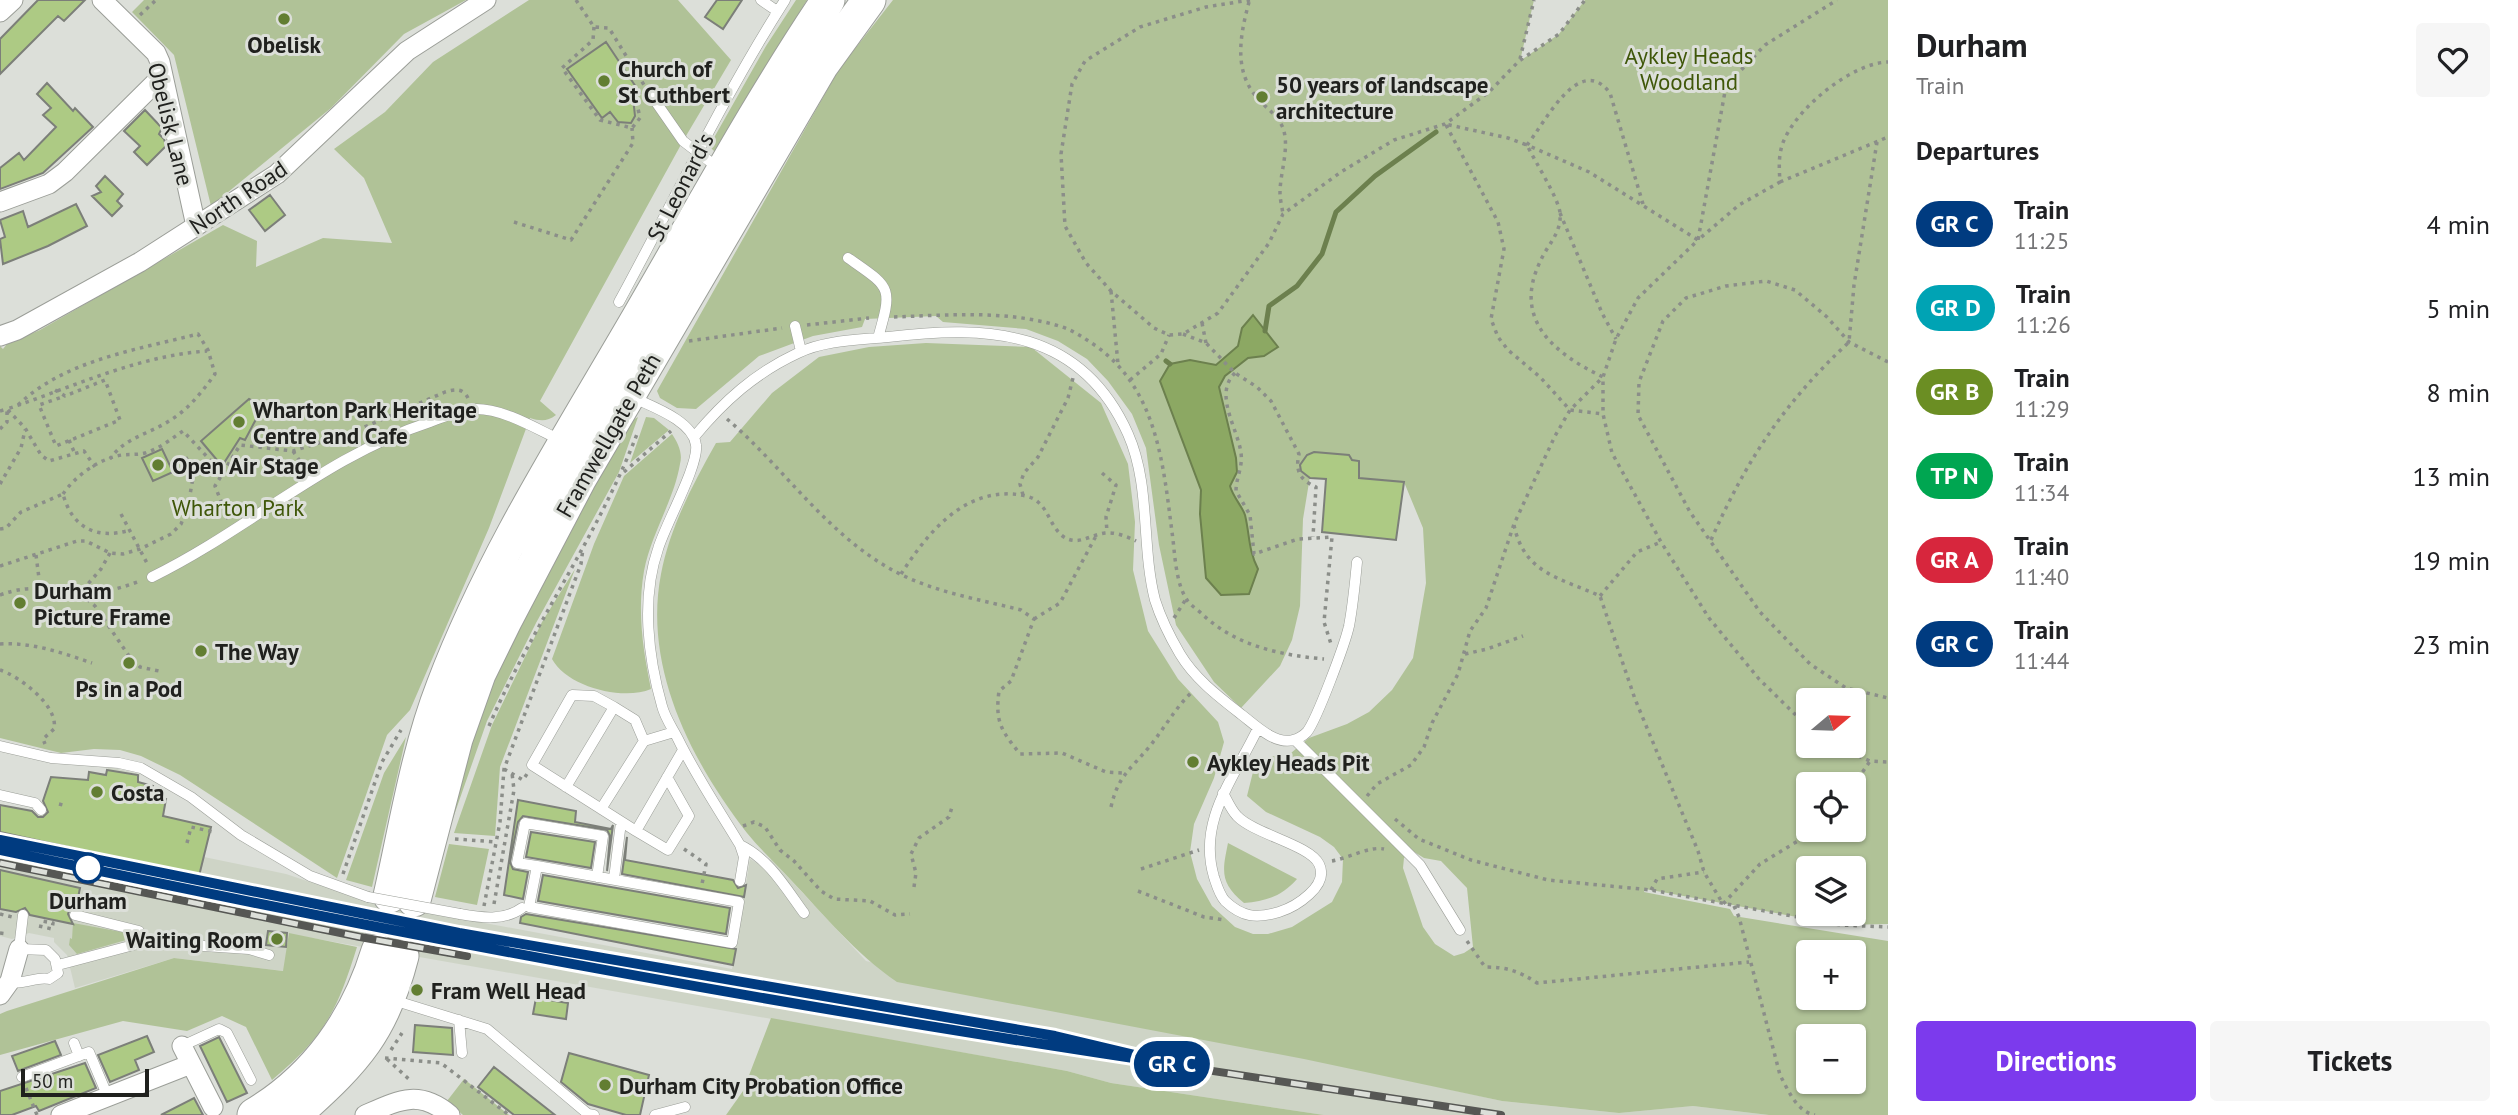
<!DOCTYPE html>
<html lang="en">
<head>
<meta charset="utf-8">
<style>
	:root { --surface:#fff; --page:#f6f6f6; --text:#202124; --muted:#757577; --accent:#7c3aed }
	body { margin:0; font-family:"PT Sans",sans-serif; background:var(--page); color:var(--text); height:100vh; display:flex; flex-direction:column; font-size:26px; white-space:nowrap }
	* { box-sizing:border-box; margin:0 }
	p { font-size:23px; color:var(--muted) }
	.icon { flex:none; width:38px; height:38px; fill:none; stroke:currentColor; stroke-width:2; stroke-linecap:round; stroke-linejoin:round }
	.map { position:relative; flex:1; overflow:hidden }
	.drawer { display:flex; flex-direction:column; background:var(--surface); width:630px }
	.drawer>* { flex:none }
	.badge { padding:0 14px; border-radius:23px; font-size:24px; line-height:46px }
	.needle { width:46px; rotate:71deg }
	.fabs { position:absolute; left:1796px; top:688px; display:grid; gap:14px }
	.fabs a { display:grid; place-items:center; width:70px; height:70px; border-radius:7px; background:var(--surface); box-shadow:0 2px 5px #0004; font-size:35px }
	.scale { position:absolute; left:21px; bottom:18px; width:128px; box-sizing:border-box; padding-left:7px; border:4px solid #20211e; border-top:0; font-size:19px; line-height:24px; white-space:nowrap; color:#20211e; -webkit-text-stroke:5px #dcdfd9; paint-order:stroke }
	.map>.badge { position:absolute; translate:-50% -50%; box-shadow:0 0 0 4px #fff }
	h2 { padding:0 28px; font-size:26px; line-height:63px }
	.round { display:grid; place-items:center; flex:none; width:74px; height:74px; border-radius:7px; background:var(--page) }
	.overview { display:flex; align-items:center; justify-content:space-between; height:119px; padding:0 28px }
	h1 { font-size:33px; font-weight:700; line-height:52px }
	.button { display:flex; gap:14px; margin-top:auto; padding:14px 28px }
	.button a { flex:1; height:80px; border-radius:7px; background:var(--accent); color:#fff; font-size:28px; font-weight:700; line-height:80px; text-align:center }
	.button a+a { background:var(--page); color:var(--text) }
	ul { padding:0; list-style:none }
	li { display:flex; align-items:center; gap:21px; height:84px; padding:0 28px }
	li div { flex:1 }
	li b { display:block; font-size:26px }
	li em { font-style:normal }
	li .badge { min-width:77px; font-weight:700; text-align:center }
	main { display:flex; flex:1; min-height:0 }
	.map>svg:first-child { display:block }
	.built { fill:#ced4c6 }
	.green { fill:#b0c297; fill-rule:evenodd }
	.water { fill:#8ca863; stroke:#6c804e; stroke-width:2 }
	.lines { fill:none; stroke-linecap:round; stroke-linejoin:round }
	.stream { stroke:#6c804e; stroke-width:5 }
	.building { fill:#adca84; stroke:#7c7f79; stroke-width:2 }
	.highway-tunnel { stroke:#b6b9b4; stroke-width:33; stroke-dasharray:33 17; stroke-linecap:butt }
	.lane-casing { stroke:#9b9e98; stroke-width:11 }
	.street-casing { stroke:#9b9e98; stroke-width:21 }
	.highway-casing { stroke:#9b9e98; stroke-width:35 }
	.path { stroke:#8b8e89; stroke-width:3.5; stroke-dasharray:3.5 5; stroke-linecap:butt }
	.lane { stroke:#fff; stroke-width:10 }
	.street { stroke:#fff; stroke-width:19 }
	.highway { stroke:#fff; stroke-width:33 }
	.rail-casing { stroke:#565754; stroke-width:8 }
	.rail { stroke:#dcdfd9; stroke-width:5; stroke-dasharray:16; stroke-linecap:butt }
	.lane-bridge-casing { stroke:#9b9e98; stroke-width:11; stroke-linecap:butt }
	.lane-bridge { stroke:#fff; stroke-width:10 }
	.line-casing { stroke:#fff; stroke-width:16 }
	.line { stroke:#003b80; stroke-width:10 }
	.poi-dot { fill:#627e32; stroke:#dcdfd9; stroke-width:2.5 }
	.stop-dot { fill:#fff; stroke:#003b80; stroke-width:3.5 }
	.labels { text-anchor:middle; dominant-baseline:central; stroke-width:6; stroke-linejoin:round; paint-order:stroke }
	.poi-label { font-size:23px; font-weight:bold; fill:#20211e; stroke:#dcdfd9; text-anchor:start }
	.park-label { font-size:23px; fill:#3f5709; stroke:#dcdfd9 }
	.street-label { font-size:23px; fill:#20211e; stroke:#dcdfd9 }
	.stop-label { font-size:23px; font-weight:bold; fill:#20211e; stroke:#dcdfd9 }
</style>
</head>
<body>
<main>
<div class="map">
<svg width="1888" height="1115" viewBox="0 0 1888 1115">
	<rect width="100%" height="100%" fill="#dcdfd9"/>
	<path class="built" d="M108 767 140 774 138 782 153 786 151 796 166 799 163 816 211 827 204 857 286 874 367 901 732 969 750 859 764 867 771 859 866 961 1502 1101 1619 1113 1693 1106 1769 1115H1324L1111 1083 1067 1071 289 934 284 971 174 958 75 988 67 955 54 942V938L29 933 12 939 0 936V805L46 814 47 808 42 802 51 777 78 779 77 782 87 784 89 772 106 775Z"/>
	<path class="green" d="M144 0H466L404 34 331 108 211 206 174 55 132 12Z
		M529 0H678L731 60 683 141 540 401 556 415C547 422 540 421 530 418L489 528 410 710 387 735 337 878 180 775 141 756 120 750 94 749 61 753 0 738V346L3 349 7 344 40 330 223 225 257 241 256 267 323 238 392 243 364 178 334 149 385 112 433 62Z
		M796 0H807L715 152 711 148V143L766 46Z
		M893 0H1534L1520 61 1559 34 1585 0H1888V924L1841 925 1651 890 1645 889 1644 892 1730 909 1734 916 1888 941V1115H1769L1693 1106 1619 1113 1502 1101 1304 1059 897 982C855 953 825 916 790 879 776 864 760 849 747 833 691 761 643 667 661 574 670 527 693 484 716 443L730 442 772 393 819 357 869 347 926 343 1031 347 1101 403 1128 464 1135 522 1133 570 1148 631 1178 679 1218 722 1224 742 1214 778 1194 824 1190 852 1197 879 1212 906 1235 927 1253 934H1268L1292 927 1332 902 1342 882 1343 859 1334 847 1320 837 1266 812 1247 796 1253 772 1269 757 1291 753 1309 738 1347 724 1369 712 1392 690 1413 658 1426 583 1423 528 1404 482 1359 478V461L1352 460 1349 455 1314 452 1303 519 1300 606 1292 640 1280 666 1241 708 1214 682 1176 625 1159 545 1146 448 1132 414 1108 381 1087 359 1058 341 1026 329 943 322 936 316 865 319 862 327 813 336 759 356 696 409 677 408 660 398 657 391 839 69ZM1808 700H1853V746H1808ZM1808 784H1853V830H1808ZM1411 850 1424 858 1441 861 1467 888 1473 947 1464 953 1454 956 1435 944 1423 927 1403 868 1404 858ZM1808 868H1853V914H1808ZM1808 952H1853V998H1808ZM1808 1036H1853V1082H1808Z
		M638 417 619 472 536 623 487 721 451 824 477 714 550 558 633 420Z
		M646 417 654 418 669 430 630 463Z
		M672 434C678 443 683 453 680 464 674 500 651 534 644 571 637 612 643 650 651 689 623 701 567 687 552 659L594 544 624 476Z
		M575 569 500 767 495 836 454 833 492 725 542 622Z
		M406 737 372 887 346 880 384 773Z
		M1228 843 1297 879C1282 896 1267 901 1244 903 1220 883 1222 872 1228 843Z
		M449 844 489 849 477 905 435 897Z
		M73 923 127 933 133 938 77 954 69 945 70 938 72 939Z
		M289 933 357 947C337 1011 325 1036 272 1080L246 1027 222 1016 187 1031 123 1021 0 1055V1014L7 1011 174 958 283 971Z
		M771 1018 1067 1071 1111 1083 1324 1115H726L743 1091Z
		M464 1079 509 1115H463L447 1101Z"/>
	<path class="water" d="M1253 315 1278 347 1264 356 1248 358 1225 376 1219 387 1236 458 1237 472 1230 486C1233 497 1242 506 1245 515 1250 536 1248 549 1258 569L1249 594 1221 595 1206 578 1200 514 1201 490 1160 381 1170 364 1190 360 1216 365 1238 346 1242 328Z"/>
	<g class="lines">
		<path class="stream" d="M1265 331 1269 306 1297 286 1322 254 1336 212 1375 176 1436 132
			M1166 361 1170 364"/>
	</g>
	<path class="building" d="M38 0H85L64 21 58 16 0 74V39Z
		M717 0H742L723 29 705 17Z
		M606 42 640 93 633 98 635 116 631 123 618 122 610 112 602 118 567 69Z
		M47 83 73 111 75 108 93 127 43 173 0 189V168L19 153 24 160 56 127 43 115 51 108 37 94Z
		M145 110 162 128 159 134 164 139 166 146 147 165 134 152 140 146 124 131Z
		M105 176 123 194 117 201 122 206 112 216 92 196 101 192 96 186Z
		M270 195 285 215 265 231 249 210Z
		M76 204 87 226 48 246 3 264 0 239 5 237 0 220 23 211 28 227Z
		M249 399 263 406 245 440 240 438 222 466 201 441Z
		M162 449 173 472 153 481 142 458Z
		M1314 452 1349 455 1352 460 1359 461V478L1404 482 1396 540 1322 532 1326 479 1310 478 1301 471 1300 465 1307 455Z
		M107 770 138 775V782L153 786 151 796 166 799 163 816 211 827 199 876 0 832V805L32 811 38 817H43L48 812 43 801 51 777 88 780 89 772 106 775Z
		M518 800 576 811 575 822 611 829 613 825 607 871 610 836 607 830 523 816 518 822 510 862 513 869 528 872 523 899 504 895Z
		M531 832 595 842 591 868 526 857Z
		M627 837 625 860 733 880 738 888 746 885 744 897 622 874Z
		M0 870 80 888 76 908 70 909 68 914 73 924 30 915 25 908 16 912 0 909Z
		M543 875 730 908 726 934 538 901Z
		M526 914 736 949 733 965 520 923 521 917Z
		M268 931 287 933 286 947 266 945Z
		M536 998 568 1003 566 1019 533 1014Z
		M415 1025 452 1028 453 1055 413 1052Z
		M147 1036 154 1052 135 1060 139 1070 110 1082 98 1055Z
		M219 1037 247 1093 227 1102 200 1046Z
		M55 1041 61 1055 18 1071 12 1056Z
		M569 1053 649 1075 640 1115H626L588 1104 561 1082Z
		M85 1063 96 1088 39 1111 36 1106 12 1115H0V1091Z
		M494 1067 555 1115H514L478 1087Z
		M194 1098 203 1115H161Z"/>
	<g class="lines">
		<path class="highway-tunnel" d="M378 951 390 896
			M402 956 414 900"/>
		<defs>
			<path id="lane" d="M761 0 777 11
				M651 95 683 141 717 167
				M848 258C891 288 893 286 878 338
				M619 302C674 201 723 97 785 0
				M795 326 801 351
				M634 398C653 407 693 421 696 445 699 465 665 525 658 549 641 598 648 657 662 706 665 718 673 729 678 739 696 776 719 810 740 845L744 857 740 881
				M694 437C724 401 755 373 798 353 825 340 859 340 888 337 989 325 1081 329 1128 434 1151 486 1141 546 1155 600 1161 619 1170 637 1180 654 1195 679 1219 697 1242 715 1255 725 1275 745 1293 740 1298 739 1303 736 1307 732 1317 719 1345 644 1349 626 1353 605 1355 583 1357 562
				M152 577C248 530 328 455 430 422 444 417 461 409 476 409 504 409 535 428 560 440
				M614 707 635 720 644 741
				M1295 740 1420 865 1460 930
				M0 746 51 758 119 763 141 768 191 797 241 835 310 876 368 897
				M566 787 614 707 594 696 572 695 532 765 636 831 683 750
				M1223 793C1227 800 1231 810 1237 816 1254 834 1310 845 1319 864 1330 886 1295 907 1279 912 1256 919 1242 917 1225 901 1219 894 1217 886 1214 877 1197 820 1235 777 1258 728
				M0 795 35 803 41 810
				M601 809 644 741 674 732
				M636 831 668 850 689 816 667 777
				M740 845C769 859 785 887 804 913
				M537 866 739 902 732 943 529 907Z
				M537 866 517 863 525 823 603 836 597 877
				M614 879 621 822
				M460 914C482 918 504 921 522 908
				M75 915 139 931 143 942
				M58 965 160 938 204 946 249 949 269 955
				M10 981C23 986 36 976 49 979L58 973 55 959 46 950 19 949 23 915
				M393 1000 487 1029 588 1114 594 1115
				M459 1020 462 1053
				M74 1043 79 1056
				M182 1046 219 1029 227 1033 251 1080
				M22 1077 89 1052 108 1097
				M655 1115 685 1107"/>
			<path id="street" d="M102 0 156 53 160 62 196 226
				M0 12 13 0
				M0 202 49 184 65 172 162 76
				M0 336 17 330 140 262 277 174 407 51 486 0
				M0 995 10 981 19 949
				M182 1046 213 1107
				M61 1115 191 1064
				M365 1115C399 1100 419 1089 450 1115"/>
			<path id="highway" d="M390 896C406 826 417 753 443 686 493 554 571 434 641 313 702 208 760 101 828 0
				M414 900 456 739 479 674 506 619 579 480 791 118 822 65 869 0
				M300 1110C356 1060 383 1030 402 956
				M254 1115C316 1078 357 1020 378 951"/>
		</defs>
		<use href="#lane" class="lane-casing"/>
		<use href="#street" class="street-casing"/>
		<use href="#highway" class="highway-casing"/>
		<path class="path" d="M576 0 594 27 609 28 644 85
			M1250 0 1206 7 1140 27 1085 61 1072 84 1061 154 1065 226 1086 263 1111 291 1154 328 1169 335 1183 334 1218 313 1269 243 1283 214 1341 172 1394 140 1445 124 1489 92 1519 61 1559 34 1585 0
			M1249 2C1241 32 1233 68 1255 95 1263 106 1277 114 1283 128 1290 148 1280 172 1280 193 1280 199 1282 207 1283 214
			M140 15 156 0
			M594 27 593 40 562 68 600 120 632 128 640 118 637 104 640 102
			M1520 59 1534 0
			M1446 125 1498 222 1504 249 1491 319 1498 337 1508 350 1540 377 1570 410 1603 414
			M1780 182 1888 137
			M1643 204 1610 93C1579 52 1545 123 1527 145L1589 172 1698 240 1739 205 1780 182C1779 167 1778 152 1785 138 1800 106 1852 63 1888 62
			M1560 213 1602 313 1616 339
			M514 222 571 240 633 143 632 128
			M1111 291 1118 364
			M894 317C948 315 1007 310 1059 326 1073 330 1084 338 1096 346 1157 390 1163 463 1172 532 1175 552 1175 582 1187 600 1190 605 1198 610 1202 614 1236 646 1280 655 1324 659
			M1202 323 1206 343
			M807 325 869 318
			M1183 334 1206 343 1235 373 1257 387 1271 401 1299 454C1295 471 1300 480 1316 487L1313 537
			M689 341 782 328
			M1888 362 1849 342 1827 317 1795 290 1766 281 1726 286 1686 298 1663 321 1639 382 1638 415 1690 512 1760 612 1810 664 1846 688 1888 698
			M1235 373C1213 394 1238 429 1241 453 1243 467 1236 478 1236 491L1250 515 1254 554 1298 539 1332 537 1324 622 1331 644
			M1130 380 1161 354 1169 335
			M55 390 65 396 105 380 120 420 56 446 39 405 65 396
			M18 405C65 360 136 350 198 334L208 350 215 374C202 392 188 410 169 421 149 434 124 438 110 459
			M0 411 7 409 25 428 41 455 49 461 84 451 95 467
			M727 419C786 469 830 540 902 575 939 593 982 600 1021 610L1034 619 1011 681 999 691C995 722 1001 730 1020 754L1062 753 1106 772 1123 773
			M0 429 7 422V409C73 387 137 356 207 351
			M69 440 75 454
			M293 451 306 470
			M212 462 222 473
			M624 472 671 431
			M1102 473 1116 485 1106 517 1107 533
			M0 484 21 448 25 430
			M63 494C75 476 100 458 122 455 130 454 138 455 145 453 159 449 171 439 183 431L212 462 194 472
			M1023 495 1020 484 1024 473 1038 457 1068 398 1073 378
			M121 514 148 565
			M228 519 215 486 240 445 293 451 353 432 445 392C455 389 463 388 468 398
			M1514 525C1524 574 1561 578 1600 596L1635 699 1698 851 1704 872 1723 904 1760 864 1816 830
			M0 529 6 528 21 512 63 494C72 528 97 540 130 530
			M1711 540C1747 459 1784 403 1849 342L1854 285 1877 142
			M110 553 101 569 80 593 95 606 129 656 140 667 159 671
			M36 555 40 586
			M0 566 77 541H86L110 553 123 554 140 549 171 534 181 524 188 506 194 472 184 454
			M901 574C927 534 961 491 1013 494 1021 495 1032 496 1038 502 1049 511 1051 528 1064 537 1078 546 1090 535 1105 533 1115 532 1126 536 1136 541
			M0 595C33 583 49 591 81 593 102 594 121 588 140 581
			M1600 596 1637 552 1661 542
			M1174 618 1186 599
			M1034 619 1060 603 1096 536
			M0 644C32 642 63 653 92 663
			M1465 654 1487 649 1523 636
			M0 670C19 676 59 706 54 729L43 739 45 744
			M489 726C532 626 598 536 637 434
			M1808 727 1759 679 1709 618 1661 542 1612 453 1603 414V377L1616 339 1638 298 1698 240 1726 86 1765 45 1837 0
			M1835 746 1870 761 1888 762
			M504 769 523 780 527 774
			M1853 786 1870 761
			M1367 796 1377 784 1411 765 1424 747 1432 723 1458 674 1470 631 1486 608 1514 524 1555 436 1570 410 1603 377C1555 354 1512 320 1540 262 1547 245 1562 233 1560 213 1559 199 1534 160 1527 145L1508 138 1445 124
			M59 804 63 805
			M1111 807C1118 776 1130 770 1149 747 1164 729 1175 708 1193 691
			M1395 819 1419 839 1471 860 1548 880 1651 890 1841 925 1888 927
			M743 826 754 822 765 827 780 850 794 861 821 891 834 899 870 901 895 915 910 914
			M455 839 496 842
			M187 843 191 827 214 832
			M684 849 706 864 702 884
			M1332 861C1349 858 1369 846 1384 849
			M1141 869 1199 850
			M343 874 382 762 401 730
			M914 887 916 873 911 854 919 838 949 817 952 807
			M1651 890 1657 879 1704 872
			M1138 891 1204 917 1225 920
			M494 904 514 790 512 773
			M484 906 500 822 504 769 581 564 583 548
			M1734 906 1739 917 1780 1075C1788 1090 1797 1112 1815 1115
			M0 914 12 917
			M39 926 52 929 53 923 42 921V918
			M369 928 373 911
			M0 933 8 934
			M421 939 426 920
			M1467 941 1485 967C1506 967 1519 971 1537 983L1749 962
			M391 1050 402 1033
			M385 1058 441 1063 509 1115
			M387 1059 412 1082
			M26 1088 37 1115"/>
		<use href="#lane" class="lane"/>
		<use href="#street" class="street"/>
		<use href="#highway" class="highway"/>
		<defs>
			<path id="rail" d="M25 845 459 933 1064 1038
				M0 850 363 926 898 1023 1501 1115
				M0 863 360 937 467 956
				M1143 1070 1199 1078"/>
		</defs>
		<use href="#rail" class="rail-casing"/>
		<use href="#rail" class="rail"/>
		<defs>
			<path id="lane-bridge" d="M368 897 460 914"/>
		</defs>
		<use href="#lane-bridge" class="lane-bridge-casing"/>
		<use href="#lane-bridge" class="lane-bridge"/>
	</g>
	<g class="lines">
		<defs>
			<path id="line" d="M0 840 459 933 1055 1036 1173 1064C780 1006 389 933 0 850"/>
		</defs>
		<use href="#line" class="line-casing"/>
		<use href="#line" class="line"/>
	</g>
	<g class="poi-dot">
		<circle cx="284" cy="19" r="7"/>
		<circle cx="604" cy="81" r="7"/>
		<circle cx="1262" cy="97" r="7"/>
		<circle cx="239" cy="422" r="7"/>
		<circle cx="158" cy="465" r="7"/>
		<circle cx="20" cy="603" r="7"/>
		<circle cx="201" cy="651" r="7"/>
		<circle cx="129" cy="663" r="7"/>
		<circle cx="1193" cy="762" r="7"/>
		<circle cx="97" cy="792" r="7"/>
		<circle cx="277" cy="939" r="7"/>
		<circle cx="417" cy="990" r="7"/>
		<circle cx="605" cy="1085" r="7"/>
	</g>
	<circle class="stop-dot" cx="88" cy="868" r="14"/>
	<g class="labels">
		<g class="poi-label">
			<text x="284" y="44" text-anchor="middle">Obelisk</text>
			<text x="618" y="68">Church of<tspan x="618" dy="26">St Cuthbert</tspan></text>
			<text x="1276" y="84">50 years of landscape<tspan x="1276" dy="26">architecture</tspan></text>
			<text x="253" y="409">Wharton Park Heritage<tspan x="253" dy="26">Centre and Cafe</tspan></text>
			<text x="172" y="465">Open Air Stage</text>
			<text x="34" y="590">Durham<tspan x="34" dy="26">Picture Frame</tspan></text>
			<text x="215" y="651">The Way</text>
			<text x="129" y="688" text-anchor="middle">Ps in a Pod</text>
			<text x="1207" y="762">Aykley Heads Pit</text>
			<text x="111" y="792">Costa</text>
			<text x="263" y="939" text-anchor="end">Waiting Room</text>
			<text x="431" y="990">Fram Well Head</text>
			<text x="619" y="1085">Durham City Probation Office</text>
		</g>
		<g class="park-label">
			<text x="1689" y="55">Aykley Heads<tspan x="1689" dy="26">Woodland</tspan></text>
			<text x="238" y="507">Wharton Park</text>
		</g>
		<g class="street-label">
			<text transform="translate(171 124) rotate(76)">Obelisk Lane</text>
			<text transform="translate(680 187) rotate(-63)">St Leonard's</text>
			<text transform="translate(238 197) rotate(-34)">North Road</text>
			<text transform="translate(608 435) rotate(-60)">Framwellgate Peth</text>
		</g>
		<g class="stop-label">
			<text x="88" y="900">Durham</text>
		</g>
	</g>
</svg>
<div class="fabs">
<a><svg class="needle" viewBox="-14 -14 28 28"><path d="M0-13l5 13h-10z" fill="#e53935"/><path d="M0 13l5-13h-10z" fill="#757577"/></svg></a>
<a><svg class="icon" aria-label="locate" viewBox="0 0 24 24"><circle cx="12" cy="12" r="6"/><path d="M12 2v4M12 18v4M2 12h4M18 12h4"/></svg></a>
<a><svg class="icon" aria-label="layers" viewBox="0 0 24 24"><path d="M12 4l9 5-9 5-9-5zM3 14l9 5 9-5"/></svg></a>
<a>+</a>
<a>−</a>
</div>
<div class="scale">50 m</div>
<b class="badge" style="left:1172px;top:1064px;background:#003b80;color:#fff">GR C</b>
</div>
<section class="drawer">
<div class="overview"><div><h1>Durham</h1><p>Train</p></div><a class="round"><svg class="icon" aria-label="heart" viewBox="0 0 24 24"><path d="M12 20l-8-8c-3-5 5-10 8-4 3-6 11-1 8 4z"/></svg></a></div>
<h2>Departures</h2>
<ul>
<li><span class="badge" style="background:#003b80;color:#fff">GR C</span><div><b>Train</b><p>11:25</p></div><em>4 min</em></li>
<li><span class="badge" style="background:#00a3b4;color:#fff">GR D</span><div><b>Train</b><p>11:26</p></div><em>5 min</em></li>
<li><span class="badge" style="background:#6b8e23;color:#fff">GR B</span><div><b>Train</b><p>11:29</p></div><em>8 min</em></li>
<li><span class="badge" style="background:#00a651;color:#fff">TP N</span><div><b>Train</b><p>11:34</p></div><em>13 min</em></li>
<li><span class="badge" style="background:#d7263d;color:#fff">GR A</span><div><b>Train</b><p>11:40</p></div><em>19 min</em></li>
<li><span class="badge" style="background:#003b80;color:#fff">GR C</span><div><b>Train</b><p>11:44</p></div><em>23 min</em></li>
</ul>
<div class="button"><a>Directions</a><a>Tickets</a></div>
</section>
</main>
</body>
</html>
